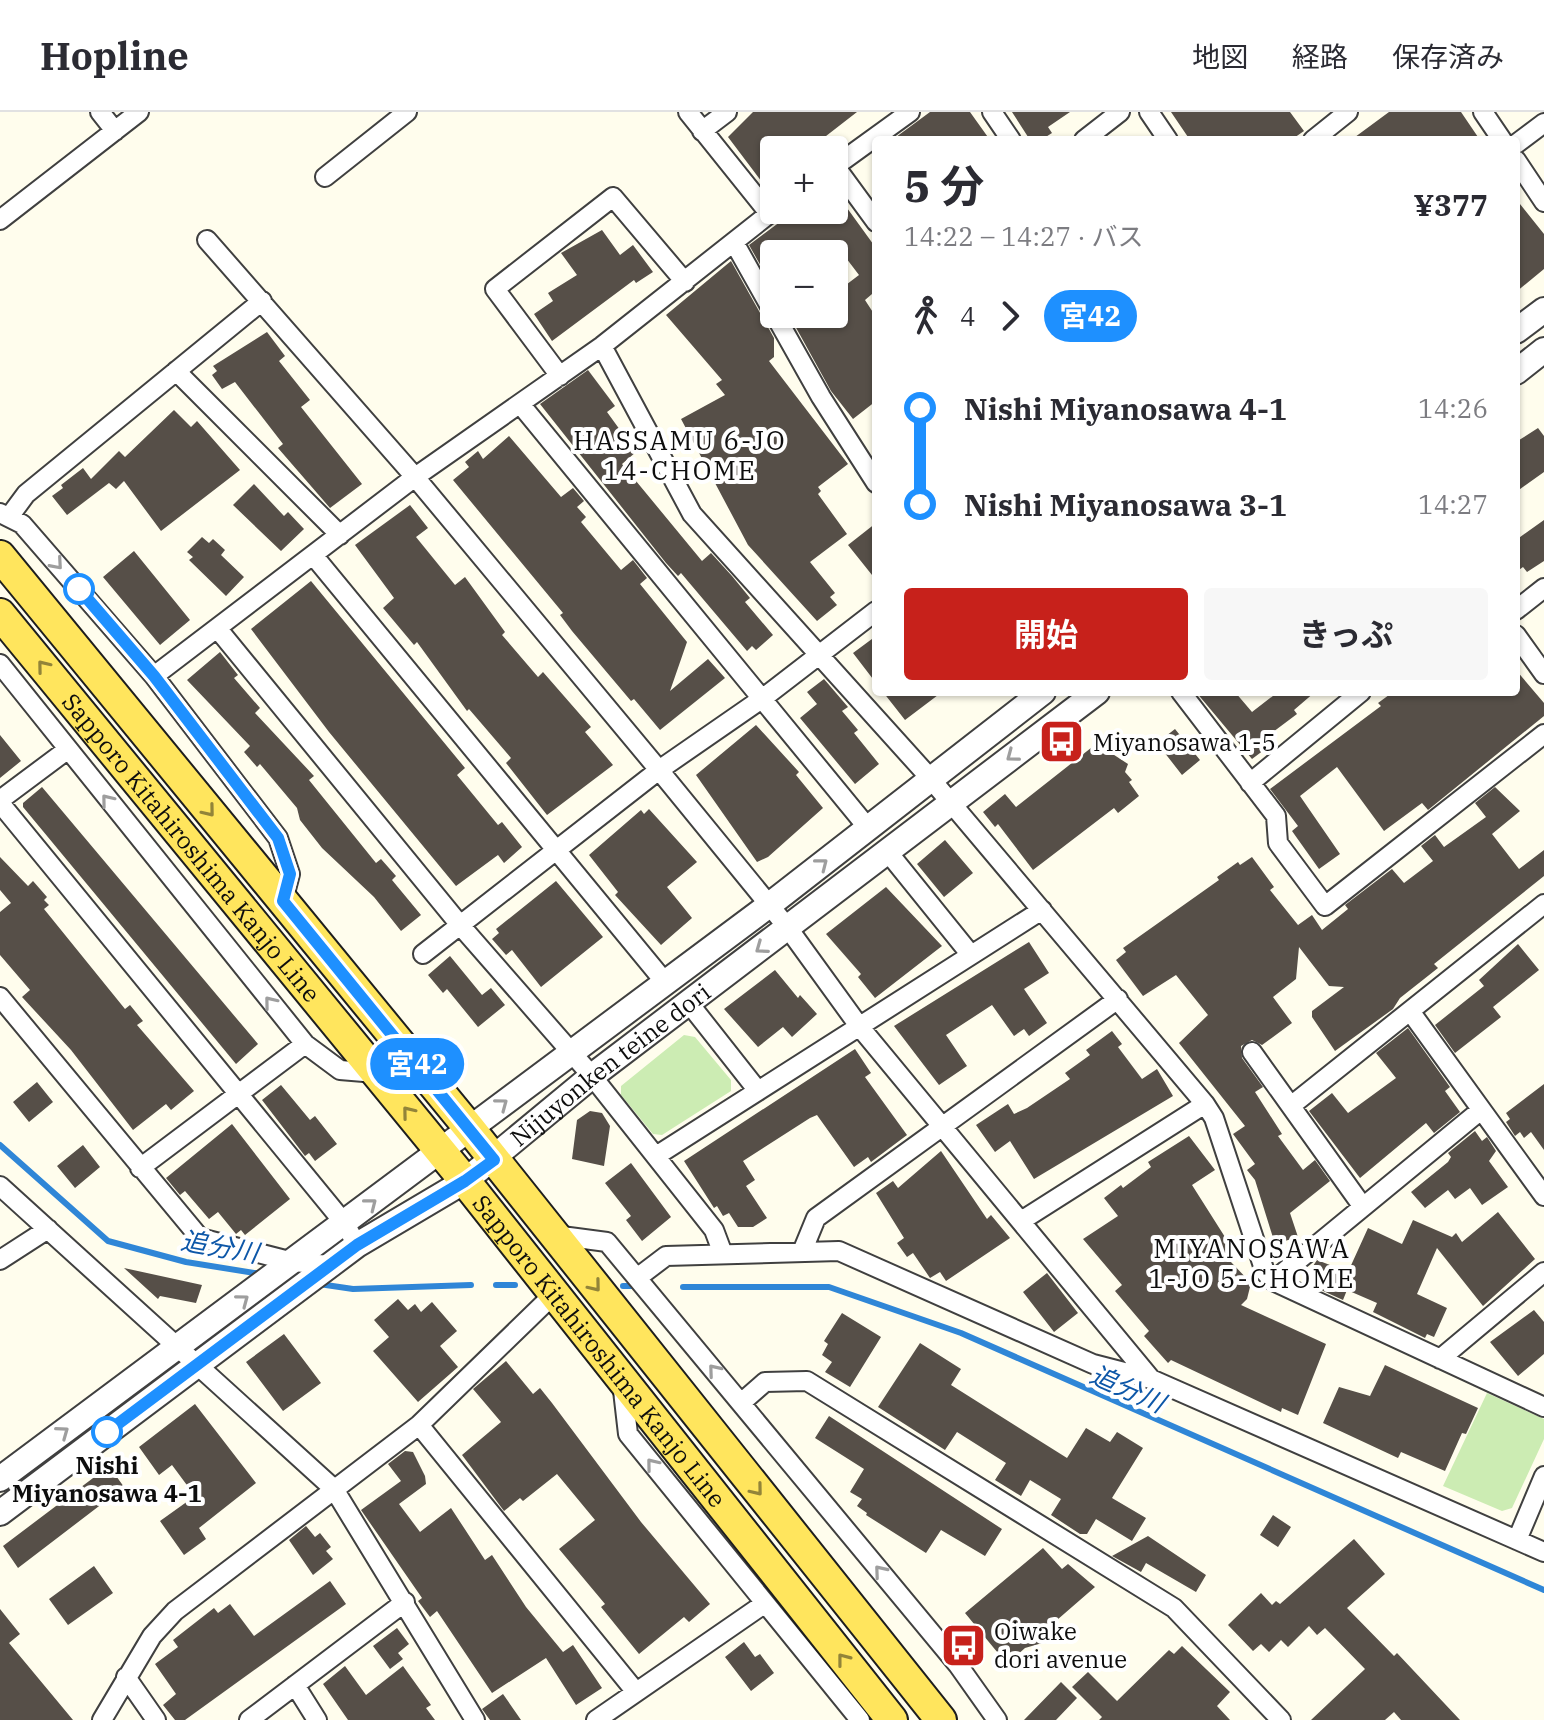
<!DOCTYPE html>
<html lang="ja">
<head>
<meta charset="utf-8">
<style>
	:root { --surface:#fff; --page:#f7f7f7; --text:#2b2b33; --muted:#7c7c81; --line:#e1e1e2; --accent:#c7211b }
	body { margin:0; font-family:"IBM Plex Serif","Noto Sans JP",serif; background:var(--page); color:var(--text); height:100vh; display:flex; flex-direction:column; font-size:30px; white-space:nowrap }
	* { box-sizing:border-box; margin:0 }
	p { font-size:26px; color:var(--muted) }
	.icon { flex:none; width:44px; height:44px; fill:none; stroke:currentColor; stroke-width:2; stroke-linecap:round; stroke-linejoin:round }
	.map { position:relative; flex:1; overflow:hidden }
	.details { position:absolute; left:872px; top:24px; width:648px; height:560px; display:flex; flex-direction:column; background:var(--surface); border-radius:8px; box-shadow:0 2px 6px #0004 }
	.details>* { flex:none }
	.badge { padding:0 16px; border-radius:26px; font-size:28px; line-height:52px }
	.buttons { position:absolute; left:760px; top:24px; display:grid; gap:16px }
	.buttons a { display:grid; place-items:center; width:88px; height:88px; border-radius:8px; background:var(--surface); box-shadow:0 2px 6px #0004; font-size:40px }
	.map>.badge { position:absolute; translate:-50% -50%; box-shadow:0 0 0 4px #fff }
	.legs { display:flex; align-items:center; gap:12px; height:88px; padding:0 32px; font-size:26px }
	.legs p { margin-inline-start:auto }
	.overview { display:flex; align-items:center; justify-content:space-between; height:136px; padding:0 32px }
	h1 { font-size:44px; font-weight:700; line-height:60px }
	.primary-button { display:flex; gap:16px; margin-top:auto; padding:16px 32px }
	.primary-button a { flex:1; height:92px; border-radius:8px; background:var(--accent); color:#fff; font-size:32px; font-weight:700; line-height:92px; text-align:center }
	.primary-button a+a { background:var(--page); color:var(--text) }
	ul { padding:0 32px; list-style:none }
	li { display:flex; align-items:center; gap:28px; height:96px; font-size:30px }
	li i { display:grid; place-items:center; width:12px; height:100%; margin:0 10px; background:currentColor }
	li i::after { content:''; width:20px; height:20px; margin:-10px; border:6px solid; border-radius:50%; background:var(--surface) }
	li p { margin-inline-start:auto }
	li:first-child i { background:linear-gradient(#0000 50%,currentColor 0) }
	li:last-child i { background:linear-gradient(currentColor 50%,#0000 0) }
	header { display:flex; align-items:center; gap:48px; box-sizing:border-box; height:112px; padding:0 40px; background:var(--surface); border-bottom:2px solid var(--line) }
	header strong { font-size:38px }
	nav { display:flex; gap:44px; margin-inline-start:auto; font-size:28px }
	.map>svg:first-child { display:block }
	.green { fill:#ccecb3 }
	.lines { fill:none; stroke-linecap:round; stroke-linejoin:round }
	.stream { stroke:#2f86d7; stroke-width:6 }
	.building { fill:#564f48 }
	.minor-casing { stroke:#404040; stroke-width:22 }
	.tertiary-casing { stroke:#404040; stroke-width:28 }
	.primary-casing { stroke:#1e1e1e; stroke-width:34 }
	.minor { stroke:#fff; stroke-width:18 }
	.tertiary { stroke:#fff; stroke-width:24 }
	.primary { stroke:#ffe55d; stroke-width:30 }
	.oneway { stroke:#9e9e9e }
	.oneway2 { stroke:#928439 }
	.line-1-casing { stroke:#fff; stroke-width:18 }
	.line-1 { stroke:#1e90ff; stroke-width:12 }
	.stop-1-dot { fill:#fff; stroke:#1e90ff; stroke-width:4 }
	.labels { text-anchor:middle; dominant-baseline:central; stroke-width:8; stroke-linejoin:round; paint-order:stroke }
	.poi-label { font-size:24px; fill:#0d0d0d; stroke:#fff; text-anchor:start }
	.street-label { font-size:24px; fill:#0d0d0d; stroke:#fff }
	.stop-label { font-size:24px; font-weight:bold; fill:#0d0d0d; stroke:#fff }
	.neighbourhood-label { font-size:26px; letter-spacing:2px; fill:#0d0d0d; stroke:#fff }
	.water-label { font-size:26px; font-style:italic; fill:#0d57a8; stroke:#fff }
</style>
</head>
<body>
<header>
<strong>Hopline</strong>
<nav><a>地図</a><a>経路</a><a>保存済み</a></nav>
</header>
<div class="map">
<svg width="1544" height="1608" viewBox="0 0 1544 1608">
	<rect width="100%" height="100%" fill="#fffded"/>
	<path class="green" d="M684 923 695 925 731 968V979L662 1023 653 1022 621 983V974Z
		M1487 1281 1544 1307V1327L1512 1396 1502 1399 1443 1374Z"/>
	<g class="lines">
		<path class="stream" d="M0 1033 108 1129 186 1150 261 1162
			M319 1172 353 1177 471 1173
			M496 1173H515
			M623 1174H634
			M683 1175H829L961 1221 1544 1478"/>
	</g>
	<path class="building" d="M753 0H857L808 38H774V86L728 25Z
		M930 0H970L990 28H892Z
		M1012 0H1070L1048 15 1052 21 1041 28H1030Z
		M1171 0H1290L1304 19 1291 28H1190Z
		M1389 0H1461L1480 28H1351Z
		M834 78 876 136V186L872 182 865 188 876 205V289L853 307 831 279 794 212 807 202H834V182L859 163 843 142H800L795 134 785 142H774V177L749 133 796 98H834Z
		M1516 87 1544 122V157L1516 180Z
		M602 118 620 143 633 133 653 160 636 171 634 168 552 229 534 202 553 189 548 181 577 163 561 141Z
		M731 149 774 226V245L769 249 848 352 818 375 821 379 818 382 847 422 810 450 835 481 830 485 837 493 817 509 748 433 681 307 725 283 716 272 722 268 666 203Z
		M267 220 285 244 279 249 310 288 301 295 362 372 330 396 278 336 283 332 235 270 222 277 212 263 217 259 213 254Z
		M588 258 615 294 607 300 636 340 622 352 702 449 711 441 732 464 750 486 745 490 773 523 756 538 752 534 747 539 681 461 678 464 666 451 540 292Z
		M174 298 191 315 197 309 240 358 161 419 124 369 116 377 109 371 67 403 52 384 63 376 61 373 83 356 91 367 119 339 125 345Z
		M1538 316 1544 324V360L1516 380V330Z
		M509 324 561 385 573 376 584 389 577 395 586 405 581 410 621 458 633 448 647 466 640 472 687 530 670 579 708 547 725 566 660 618 634 587 631 589 572 519 560 503 563 501 453 368 469 355 465 350 478 339 483 347Z
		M254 372 284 404 288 400 304 417 281 439 233 393Z
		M410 393 428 416 416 425 455 473 465 465 505 520 502 523 538 565 543 560 591 615 585 620 613 653 547 703 506 651 511 646 469 597 467 599 417 530 414 533 383 496 394 486 355 433Z
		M1544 408V449L1527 460 1523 455 1516 460V428Z
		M876 411V468L848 433Z
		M202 425 209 431 213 427 225 438 221 443 244 465 226 484 189 448 193 445 187 440Z
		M134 439 190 508 160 533 103 465Z
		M311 469 465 656 457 663 498 713 502 710 522 735 504 751 498 743 456 774 329 620 251 517Z
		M876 524V571L853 541Z
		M220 540 238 563 234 566 260 596 255 601 314 664 309 668 376 751 381 747 396 764 392 768 421 803 401 819 374 785 322 736 300 708 297 696 260 652 257 655 244 640 250 634 187 568Z
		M1516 558 1544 591V604L1428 698 1422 691 1384 719 1337 655 1300 684 1340 742 1319 757 1292 719 1298 714 1270 677 1381 594 1378 591 1393 580H1516Z
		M824 567 848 595 842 599 858 618 854 621 879 652 855 672 800 606 817 592 807 580Z
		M883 580H942L905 608Z
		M1196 580H1235L1252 600 1278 580H1315L1294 598 1297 602 1269 623 1271 626 1265 630 1268 635 1252 647Z
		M756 613 799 660 796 663 823 696 768 745 757 750 696 663Z
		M1175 617 1200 648 1182 663 1157 631Z
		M0 623 21 649 0 666Z
		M1096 632 1104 642 1108 639 1128 652 1125 660 1132 668 1129 670 1139 684 1118 701 1114 696 1033 758 998 712 995 715 983 700 1005 682 1016 695Z
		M42 675 258 932 236 952 23 695V691Z
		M1495 675 1520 699 1492 722 1519 757 1544 738V764L1434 852 1438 856 1400 886 1393 897 1335 939 1312 905V899L1344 875 1329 874 1299 835 1296 867 1273 885 1292 911 1262 933 1252 928 1241 934 1242 946 1263 975 1255 980 1282 1022 1278 1024 1303 1058 1315 1048 1330 1069 1290 1101 1298 1125 1275 1132 1255 1068 1247 1058 1255 1052 1233 1022 1245 1014 1179 931 1208 903 1176 863 1143 884 1116 848 1126 840 1123 836 1219 768 1217 765 1238 750 1240 753 1252 745 1274 775 1270 778 1298 813 1312 803 1322 818 1348 797 1345 793 1392 757 1404 771 1433 749 1421 734 1435 723 1444 735 1486 705 1475 691Z
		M649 697 697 750 667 775 692 806 661 833 615 783 618 780 589 743 641 698 644 702Z
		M945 728 973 761 944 785 917 752Z
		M0 745 28 774 33 769 47 785 44 788 49 793 44 797 125 897 130 893 143 909 137 913 194 979 171 998 166 992 133 1018 71 938 22 885 30 878 0 843V800L11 791 0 778Z
		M556 769 603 825 541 875 512 838 506 843 492 827 499 821 496 817Z
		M886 775 942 834 875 886 858 865 861 862 826 822Z
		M1029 830 1049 861 1024 877 1047 911 1029 924 1024 917 1014 924 992 893 946 923 967 954 939 973 894 914Z
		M1518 832 1539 858 1493 895 1501 905 1455 941 1435 913 1484 874 1479 868Z
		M450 844 482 883 491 876 505 893 478 915 447 877 443 881 428 863Z
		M775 858 798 886 800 883 817 902 792 925 783 915 758 935 724 897Z
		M1408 916 1450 975 1445 979 1460 1000 1434 1021 1426 1011 1360 1066 1309 999 1332 981 1348 1001 1396 966 1376 941Z
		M1112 919 1122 932 1118 935 1142 967 1157 957 1173 984 1034 1067 1010 1029 995 1040 976 1013 1008 992 1014 1002 1027 996 1070 967 1065 961 1090 943 1086 938Z
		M855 937 871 961 865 965 907 1023 871 1050 868 1045 854 1055 817 1003 810 1006 743 1049 755 1068 746 1074 767 1106 753 1115H738L729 1101 723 1104 717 1094 714 1096 684 1049Z
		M37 970 53 990 29 1010 13 990Z
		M1544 972V1038L1531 1020 1524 1026 1520 1020 1515 1024 1506 1010 1510 1007 1506 1001Z
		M281 973 310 1008 315 1004 337 1032 315 1049 309 1041 305 1044 262 988Z
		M590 999 602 1001 610 1014 604 1054 572 1047 577 1008Z
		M232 1012 290 1087 245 1123 241 1118 236 1122 218 1100 209 1107 185 1079 180 1083 166 1066Z
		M1475 1019 1482 1029 1487 1025 1496 1039 1489 1049 1508 1075 1482 1093 1470 1076 1455 1087 1448 1078 1425 1096 1411 1080 1448 1050 1451 1045 1448 1041Z
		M1189 1024 1215 1058 1192 1073 1237 1144 1230 1149 1251 1171 1247 1187 1241 1193 1326 1232 1298 1303 1282 1296 1281 1300 1171 1248 1168 1251 1144 1224 1149 1219 1115 1179 1122 1173 1083 1127 1118 1104 1104 1086 1121 1073 1123 1076 1151 1055 1148 1050Z
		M83 1033 100 1055 75 1076 57 1054Z
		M941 1039 987 1107 991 1103 1010 1126 946 1169 940 1160 930 1166 913 1141 907 1145 897 1131 904 1126 876 1081 893 1069 898 1076Z
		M631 1051 671 1105 642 1129 626 1108 631 1104 605 1071Z
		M1498 1100 1535 1147 1483 1194 1437 1136 1417 1182 1447 1196 1434 1225 1427 1222 1425 1226 1373 1200 1377 1191 1347 1178 1343 1188 1312 1174 1316 1163 1309 1160 1317 1148 1348 1160 1368 1116 1402 1132 1413 1108 1452 1125 1456 1121 1462 1130Z
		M124 1156 202 1173 196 1191 160 1184 158 1187Z
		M1047 1161 1078 1201 1054 1220 1023 1180Z
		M398 1187 408 1198 415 1192 421 1200 432 1190 457 1219 440 1234 458 1255 418 1290 373 1239 389 1225 374 1208Z
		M1534 1198 1544 1210V1242L1518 1264 1490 1230Z
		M842 1201 881 1225 850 1275 825 1260 832 1250 822 1243 828 1232 824 1229Z
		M284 1222 321 1271 283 1299 246 1250Z
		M920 1231 961 1257 951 1273 1067 1346 1086 1316 1110 1330 1117 1320 1143 1336 1112 1386 1146 1406 1132 1429 1096 1407 1087 1422H1080L1051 1403 1061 1387 1030 1368 1021 1384 995 1368 1006 1351 957 1320 945 1338 878 1295Z
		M506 1249 533 1282 540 1276 552 1291 641 1410 710 1492 689 1510 684 1505 639 1542 601 1495 605 1492 559 1437 595 1408 557 1362 523 1389 520 1386 504 1399 462 1343 501 1310 473 1277Z
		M1385 1253 1478 1296 1466 1322 1462 1321 1445 1359 1401 1340 1398 1346 1323 1311 1339 1275 1370 1284Z
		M195 1292 256 1371 199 1416 206 1427 184 1443 160 1409 195 1384 172 1353 159 1363 139 1335Z
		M829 1304 1002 1417 985 1444 941 1418 926 1441 866 1403 867 1401 857 1394 862 1387 850 1380 864 1357 815 1326Z
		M405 1339 413 1340 425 1364 426 1372 399 1392 420 1420 451 1396 485 1448 492 1443 526 1495 563 1540 573 1533 602 1576 576 1593 546 1546 492 1581 437 1499 430 1505 418 1489 422 1486 361 1398 401 1369 388 1352Z
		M109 1354 124 1375 18 1456 3 1434Z
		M1273 1403 1291 1415 1278 1435 1260 1423Z
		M306 1414 315 1425 320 1421 331 1435 326 1439 333 1447 313 1463 289 1428Z
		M1148 1424 1206 1463 1196 1480 1146 1451 1141 1460 1112 1444Z
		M1354 1427 1385 1462 1347 1496 1394 1544 1397 1541 1460 1608H1401L1394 1600 1385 1608H1311L1365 1557 1325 1516 1317 1523 1309 1514 1288 1535 1281 1528 1269 1540 1261 1532 1253 1539 1228 1513 1261 1481 1272 1493 1276 1489 1280 1492Z
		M1043 1436 1062 1457 1068 1452 1095 1475 1057 1508 1049 1529 1025 1536 1007 1552 965 1501Z
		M94 1454 113 1481 68 1513 49 1487Z
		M330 1469 346 1492 185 1608H175L163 1593 176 1582 155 1552 178 1535 173 1528 214 1496 218 1501 230 1492 254 1524Z
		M0 1497 20 1522 9 1531 73 1608H0Z
		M397 1516 409 1532 398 1541 403 1547 390 1557 373 1534Z
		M744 1530 755 1545 760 1542 774 1561 751 1579 725 1545Z
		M1182 1534 1230 1580 1217 1594 1230 1608H1099L1102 1605 1072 1575 1088 1560 1117 1589 1169 1538 1174 1542Z
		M345 1554 366 1583 403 1554 431 1593 426 1596 435 1608H348L323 1572Z
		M1061 1570 1077 1586 1056 1608H1024Z
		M503 1582 521 1608H490L482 1597Z"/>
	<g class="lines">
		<defs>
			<path id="minor" d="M100 0 115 19
				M688 0 769 101
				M992 0 1011 28
				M1149 0 1168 28
				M1483 0 1502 28
				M702 19 727 0
				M1084 28 1120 0
				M1313 28 1348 0
				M1516 32 1544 11
				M1516 48 1544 90
				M835 54 876 110
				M834 55 910 0
				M325 65 407 0
				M0 108 139 0
				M207 128 415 365 659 658 788 816 859 914 1151 1267 1544 1440
				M735 132 821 285 876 371
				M602 234 692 402 930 666 1205 992 1214 1006 1265 1160 1273 1169 1544 1295
				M176 259 340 423
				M560 264 495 177 613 85 685 170
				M521 293 868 716
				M0 401 22 412 154 564 278 726 290 762 283 789
				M9 405 26 382 262 189
				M313 443 664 869
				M1516 498 1544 476
				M217 516 460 813 592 964 714 1118 723 1142
				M1516 523 1544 562
				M0 552 305 932 340 958 376 961
				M154 564 415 365 602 234 774 98
				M1181 580 1276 704 1278 731 1325 794 1544 622
				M1250 671 1361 580
				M0 688 67 638
				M0 691 345 1112 357 1133
				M887 739 971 843
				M423 842 659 658 763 586 876 499
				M0 885 200 1126 293 1150 330 1153
				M688 890 758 979
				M1410 899 1544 1084
				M1252 940 1363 1095
				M1292 993 1544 792
				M656 1044 1042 798
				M140 1056 305 932
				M0 1074 334 1377 475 1608
				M1021 1109 1205 992
				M554 1123 607 1130 958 1553 997 1608
				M802 1140 816 1106 1118 887
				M0 1148 48 1117
				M637 1166 666 1144 839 1139 1093 1252 1151 1267
				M1273 1169 1481 998
				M1440 1247 1544 1160
				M622 1270 628 1322 860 1608
				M741 1291 765 1270 807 1269 1174 1496 1281 1608
				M419 1313 636 1580
				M1517 1428 1544 1364
				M126 1565 156 1608
				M295 1573 317 1608
				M102 1608 152 1524 175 1499 419 1313 554 1182
				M249 1608 405 1490
				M596 1608 764 1492"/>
			<g id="tertiary">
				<path d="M1516 219 1544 198"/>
				<path d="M1516 260 1544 238"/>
				<path d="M0 1367 768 794 1043 580"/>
				<path id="s1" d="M0 1401 357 1133 465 1069 592 964 1097 580"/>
			</g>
			<g id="primary">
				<path d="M0 444 470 1017 941 1608"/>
				<path id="s2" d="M0 502 465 1069 892 1608"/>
			</g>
		</defs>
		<use href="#minor" class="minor-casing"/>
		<use href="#tertiary" class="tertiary-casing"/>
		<use href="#primary" class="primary-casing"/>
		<use href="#minor" class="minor"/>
		<use href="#tertiary" class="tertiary"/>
		<use href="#primary" class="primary"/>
	</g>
	<defs><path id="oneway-chevron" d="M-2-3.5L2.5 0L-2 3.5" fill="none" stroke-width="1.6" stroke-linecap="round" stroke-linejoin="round" transform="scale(2)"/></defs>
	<g class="oneway">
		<use href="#oneway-chevron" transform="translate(57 452) rotate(49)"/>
		<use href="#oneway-chevron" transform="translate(1012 644) rotate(143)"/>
		<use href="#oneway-chevron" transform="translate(107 688) rotate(-129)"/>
		<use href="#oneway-chevron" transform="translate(822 752) rotate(-38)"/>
		<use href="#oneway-chevron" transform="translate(761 836) rotate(144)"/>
		<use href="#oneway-chevron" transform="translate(270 890) rotate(-129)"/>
		<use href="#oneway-chevron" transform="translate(502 992) rotate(-37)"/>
		<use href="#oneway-chevron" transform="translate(371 1092) rotate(-38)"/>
		<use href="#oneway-chevron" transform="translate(243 1188) rotate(-37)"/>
		<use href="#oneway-chevron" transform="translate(714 1258) rotate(-130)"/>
		<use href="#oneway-chevron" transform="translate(63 1320) rotate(-36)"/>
		<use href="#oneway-chevron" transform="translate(652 1352) rotate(-129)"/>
		<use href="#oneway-chevron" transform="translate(880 1459) rotate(-130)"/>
	</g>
	<g class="oneway2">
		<use href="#oneway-chevron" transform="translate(43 554) rotate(-129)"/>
		<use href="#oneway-chevron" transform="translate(209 699) rotate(51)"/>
		<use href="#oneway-chevron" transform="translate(408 1000) rotate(-129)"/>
		<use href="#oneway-chevron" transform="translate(595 1174) rotate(51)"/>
		<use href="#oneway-chevron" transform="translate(757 1378) rotate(51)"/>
		<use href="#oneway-chevron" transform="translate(843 1547) rotate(-128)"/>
	</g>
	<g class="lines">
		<defs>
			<path id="line-1" d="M79 477 154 564 278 726 290 762 283 789 494 1048 465 1069 357 1133 107 1320"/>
		</defs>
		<use href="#line-1" class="line-1-casing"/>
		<use href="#line-1" class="line-1"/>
	</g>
	<defs>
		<symbol id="bus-square" viewBox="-11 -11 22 22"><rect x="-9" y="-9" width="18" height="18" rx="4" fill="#c7211b" stroke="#fff"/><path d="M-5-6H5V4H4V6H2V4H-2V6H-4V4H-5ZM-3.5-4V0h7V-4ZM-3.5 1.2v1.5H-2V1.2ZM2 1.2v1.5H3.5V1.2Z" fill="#fff"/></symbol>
	</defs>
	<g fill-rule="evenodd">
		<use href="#bus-square" x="1036" y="604" width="51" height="51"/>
		<use href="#bus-square" x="938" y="1508" width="51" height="51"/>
	</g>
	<g class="stop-1-dot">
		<circle cx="79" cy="477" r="14"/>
		<circle cx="107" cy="1320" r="14"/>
	</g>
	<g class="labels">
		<g class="poi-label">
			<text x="1093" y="630">Miyanosawa 1-5</text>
			<text x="994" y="1519">Oiwake<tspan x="994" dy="28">dori avenue</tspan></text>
		</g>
		<g class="street-label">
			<text stroke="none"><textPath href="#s2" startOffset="302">Sapporo Kitahiroshima Kanjo Line</textPath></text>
			<text stroke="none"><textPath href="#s1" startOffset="758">Nijuyonken teine dori</textPath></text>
			<text stroke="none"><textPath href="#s2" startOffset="950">Sapporo Kitahiroshima Kanjo Line</textPath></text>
		</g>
		<g class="stop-label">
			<text x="107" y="1353">Nishi<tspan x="107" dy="28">Miyanosawa 4-1</tspan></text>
		</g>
		<g class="neighbourhood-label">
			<text x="680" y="328">HASSAMU 6-JO<tspan x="680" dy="30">14-CHOME</tspan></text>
			<text x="1252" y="1136">MIYANOSAWA<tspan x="1252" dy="30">1-JO 5-CHOME</tspan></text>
		</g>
		<g class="water-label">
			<text transform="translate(220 1134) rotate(10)">追分川</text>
			<text transform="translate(1128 1276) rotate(24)">追分川</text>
		</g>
	</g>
</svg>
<div class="buttons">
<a>+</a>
<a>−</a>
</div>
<b class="badge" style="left:417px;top:952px;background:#1e90ff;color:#fff">宮42</b>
<section class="details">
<div class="overview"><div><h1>5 分</h1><p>14:22 – 14:27 · バス</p></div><b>¥377</b></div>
<div class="legs"><svg class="icon" aria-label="walk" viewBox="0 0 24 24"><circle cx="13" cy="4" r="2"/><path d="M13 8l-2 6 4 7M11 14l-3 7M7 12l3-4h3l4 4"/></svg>4<svg class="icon" aria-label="forward" viewBox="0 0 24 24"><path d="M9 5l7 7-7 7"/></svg><b class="badge" style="background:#1e90ff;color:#fff">宮42</b></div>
<ul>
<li><i style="color:#1e90ff"></i><b>Nishi Miyanosawa 4-1</b><p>14:26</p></li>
<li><i style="color:#1e90ff"></i><b>Nishi Miyanosawa 3-1</b><p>14:27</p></li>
</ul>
<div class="primary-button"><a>開始</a><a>きっぷ</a></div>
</section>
</div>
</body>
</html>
